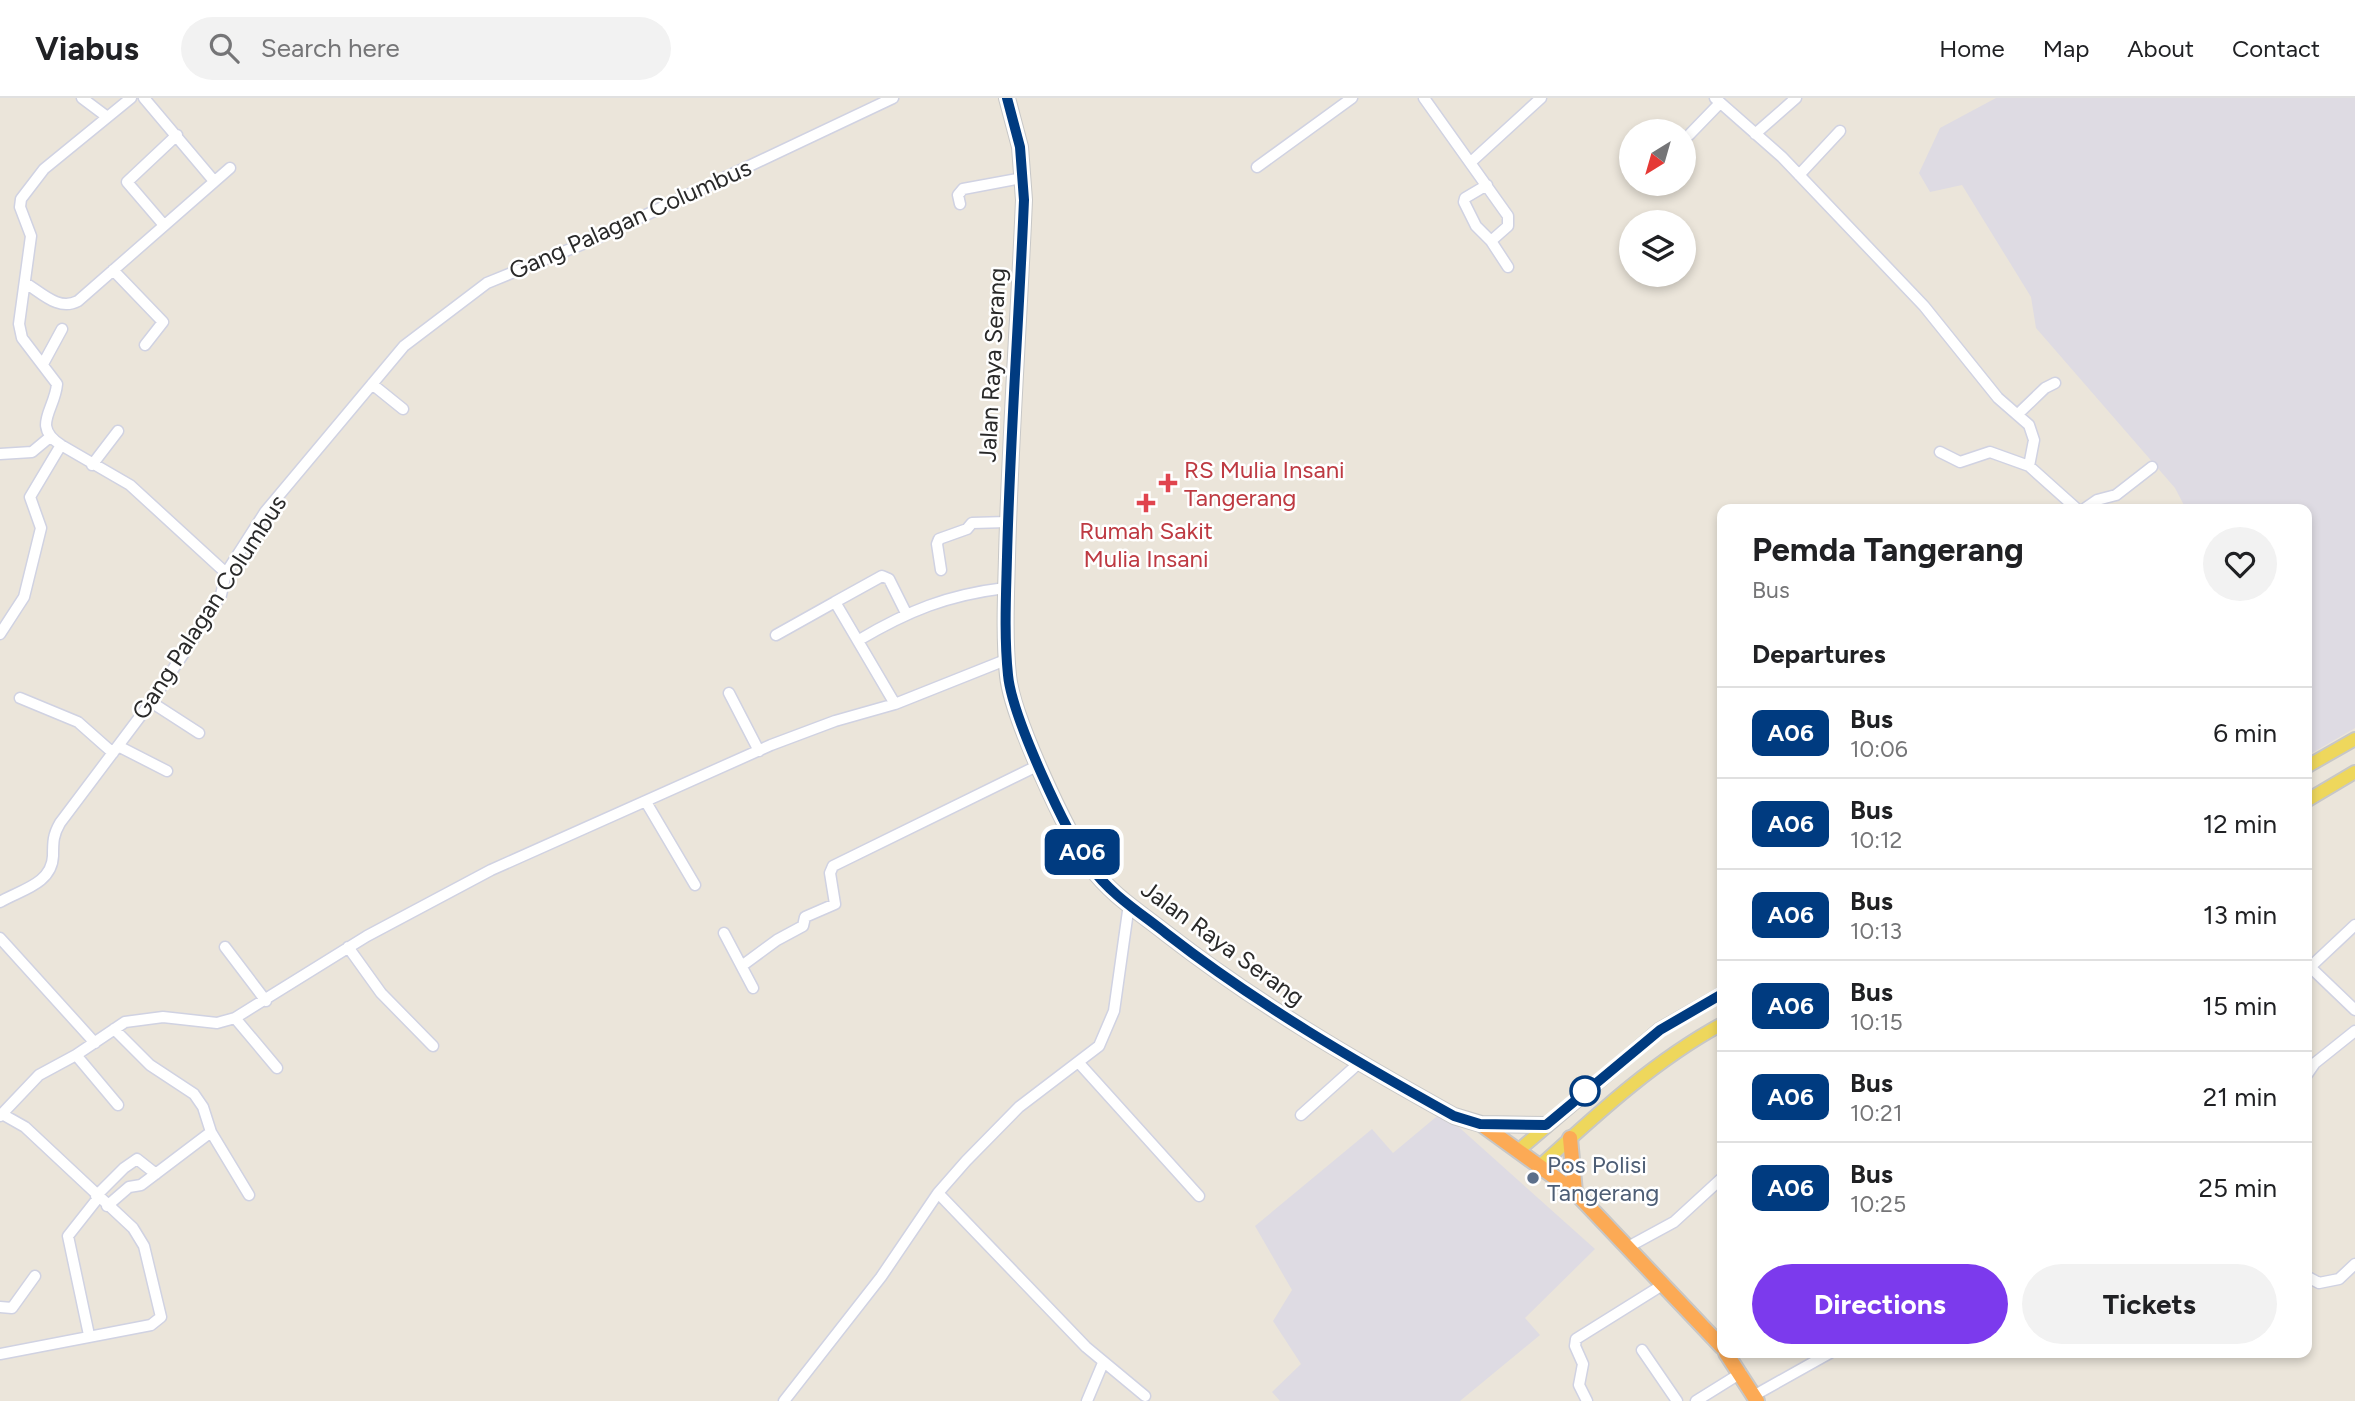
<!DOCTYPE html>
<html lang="en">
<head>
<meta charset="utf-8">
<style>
	:root { --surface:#fff; --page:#f2f2f2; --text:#202124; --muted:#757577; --line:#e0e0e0; --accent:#7c3aed }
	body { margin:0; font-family:Figtree,sans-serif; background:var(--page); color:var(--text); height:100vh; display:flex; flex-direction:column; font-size:26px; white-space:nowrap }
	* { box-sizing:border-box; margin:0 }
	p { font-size:23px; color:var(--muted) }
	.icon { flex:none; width:38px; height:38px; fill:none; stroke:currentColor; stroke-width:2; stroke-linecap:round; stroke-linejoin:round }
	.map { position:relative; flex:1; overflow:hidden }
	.side { position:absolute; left:1717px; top:406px; width:595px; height:854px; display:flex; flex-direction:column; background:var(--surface); border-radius:14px; box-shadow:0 4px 10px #0003 }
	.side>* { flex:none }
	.badge { padding:0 14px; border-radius:10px; font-size:24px; line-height:46px }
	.needle { width:46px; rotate:217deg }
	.fabs { position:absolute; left:1619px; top:21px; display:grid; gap:14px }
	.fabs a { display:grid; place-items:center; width:77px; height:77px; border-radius:50%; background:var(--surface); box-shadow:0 4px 10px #0003; font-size:35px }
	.map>.badge { position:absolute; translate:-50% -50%; box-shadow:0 0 0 4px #fff }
	h2 { padding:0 35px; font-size:26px; line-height:63px }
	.round { display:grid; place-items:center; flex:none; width:74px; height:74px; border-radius:37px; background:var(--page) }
	.headline { display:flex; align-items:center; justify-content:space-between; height:119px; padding:0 35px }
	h1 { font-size:33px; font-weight:700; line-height:52px }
	.cta { display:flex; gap:14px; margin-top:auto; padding:14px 35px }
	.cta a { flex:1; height:80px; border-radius:42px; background:var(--accent); color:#fff; font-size:28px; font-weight:700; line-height:80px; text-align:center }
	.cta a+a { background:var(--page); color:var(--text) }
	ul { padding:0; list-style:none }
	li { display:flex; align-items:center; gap:21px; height:91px; padding:0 35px; border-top:2px solid var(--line) }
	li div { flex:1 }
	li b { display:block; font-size:26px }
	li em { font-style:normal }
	li .badge { min-width:77px; font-weight:700; text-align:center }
	header { display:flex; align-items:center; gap:42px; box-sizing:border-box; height:98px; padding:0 35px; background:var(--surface); border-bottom:2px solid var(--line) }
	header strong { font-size:33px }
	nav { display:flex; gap:38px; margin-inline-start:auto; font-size:24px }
	.search { width:490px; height:63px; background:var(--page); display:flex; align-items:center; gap:18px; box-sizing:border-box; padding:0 24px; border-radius:38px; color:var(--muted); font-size:26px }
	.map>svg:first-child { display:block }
	.industrial { fill:#dedbe3 }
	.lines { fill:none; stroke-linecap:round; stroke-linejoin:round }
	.minor-casing { stroke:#d0d2e2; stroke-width:13 }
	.major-casing { stroke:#c7c7c7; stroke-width:16 }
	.highway-casing { stroke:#c7c7c7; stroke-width:18 }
	.minor { stroke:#fff; stroke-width:10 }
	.major { stroke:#eed75c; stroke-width:12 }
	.highway { stroke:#fcaa55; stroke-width:14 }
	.line-casing { stroke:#fff; stroke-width:16 }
	.line { stroke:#003b80; stroke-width:10 }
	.health-dot { fill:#e0444e; stroke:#fff; stroke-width:2.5 }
	.stop-dot { fill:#fff; stroke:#003b80; stroke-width:3.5 }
	.service-dot { fill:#5c6f8a; stroke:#fff; stroke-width:2.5 }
	.labels { text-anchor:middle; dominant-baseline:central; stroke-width:5; stroke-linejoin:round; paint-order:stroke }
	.street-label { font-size:24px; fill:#292929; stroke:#fff }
	.health-label { font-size:24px; fill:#be3a42; stroke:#fff; text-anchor:start }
	.service-label { font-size:24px; fill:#4e5e75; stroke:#fff; text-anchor:start }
</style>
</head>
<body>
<header>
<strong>Viabus</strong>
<div class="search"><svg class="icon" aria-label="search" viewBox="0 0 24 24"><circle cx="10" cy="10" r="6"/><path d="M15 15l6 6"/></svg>Search here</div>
<nav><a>Home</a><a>Map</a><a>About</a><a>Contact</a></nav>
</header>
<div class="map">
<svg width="2355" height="1303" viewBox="0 0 2355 1303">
	<rect width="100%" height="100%" fill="#ebe5da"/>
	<path class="industrial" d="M1996 0H2355V630L2307 658 2306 411H2186L2175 390 2036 230 2031 199 1962 87 1930 94 1919 75 1940 30Z
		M1442 1014 1595 1151 1525 1220 1540 1237 1460 1303H1280L1272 1294 1301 1266 1273 1223 1292 1192 1255 1128 1372 1031 1393 1055Z"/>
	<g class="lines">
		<defs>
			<path id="minor" d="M82 0 106 18
				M144 0 214 83
				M1424 0 1508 118V128L1491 143 1476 128 1464 104 1465 100 1487 87
				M1715 0 1782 59 1924 208 1998 300 2029 327 2034 342 2029 368
				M1755 36 1796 0
				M1689 37 1720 5
				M1471 64 1541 0
				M1257 69 1352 0
				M1799 77 1840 33
				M960 106 958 97 963 91 1022 80
				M163 126 127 84 177 37
				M1491 143 1508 169
				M113 172 163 224 145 247
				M27 186C43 196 59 213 78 203L230 70
				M43 266 62 231
				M372 286 403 311
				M2018 316 2045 290 2055 285
				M61 347C31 328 55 312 57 286L22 240 19 226 31 138 20 109 21 101 44 71 131 0
				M1940 354 1960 364 1990 354 2029 368 2077 411
				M0 356 32 354 50 339
				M92 367 118 333
				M2084 411 2097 402 2116 397 2152 369
				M941 472 937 446 939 441 967 431 972 425 1007 424
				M835 504 882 478 889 481 906 515
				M0 536 24 499 41 430 30 399 61 347 130 387 226 475
				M776 537 835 504 895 606
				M859 542C908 513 947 497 1005 490
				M729 595 759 653
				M20 600 78 624 113 655
				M151 604 199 635
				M118 648 167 673
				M646 704 695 787
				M0 804C20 792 52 786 53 758 53 744 53 737 60 725L151 604 192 543 221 497 226 475 265 414 404 248 487 185 595 141 893 0
				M724 835 753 890
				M0 840 95 945
				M225 849 266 903
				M348 849 381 895 433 948
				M2306 865 2355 912
				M743 867 777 842 803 828 805 819 835 806 830 775 833 768 1039 667
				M2307 872 2355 827
				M235 920 277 970
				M114 931 150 967 194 996 203 1009 211 1034 249 1097
				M76 957 118 1007
				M1079 965 1199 1098
				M2306 978 2315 965 2355 933
				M1301 1017 1359 965
				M0 1018 39 977 76 957 125 924 163 919 217 925 235 920 367 838 491 772 771 647 835 623 895 606 1008 561
				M938 1095 1086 1249 1145 1298
				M96 1098 124 1070 137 1061 156 1076
				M107 1108 129 1089 141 1087 211 1034
				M1628 1149 1674 1124 1722 1080
				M2306 1178 2319 1185 2339 1181 2355 1166
				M0 1209 12 1210 35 1178
				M89 1237 68 1138 98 1100
				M1642 1252 1677 1303
				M0 1256 151 1227 161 1219 144 1148 133 1130 25 1029 2 1016
				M1755 1297 1830 1255
				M784 1303 881 1179 938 1095 966 1063 1019 1009 1099 948 1114 913 1129 806
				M1087 1303 1103 1265
				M1587 1303 1579 1287 1583 1266 1575 1248 1576 1241 1664 1186
				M1696 1303 1741 1275"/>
			<path id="major" d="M2306 669 2355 641
				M2306 703 2355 674
				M1519 1052 1659 932 1722 896
				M1540 1068C1597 1016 1654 963 1722 926"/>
			<path id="highway" d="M1007 0 1020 49 1024 102C1019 221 1010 340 1007 459 1006 498 1004 538 1008 578 1012 618 1066 735 1091 769 1110 796 1142 816 1167 836 1257 906 1355 963 1454 1018L1481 1026 1575 1094 1722 1249
				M1481 1026 1546 1027
				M1570 1040 1575 1094
				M1726 1255 1757 1303"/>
		</defs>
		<use href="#minor" class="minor-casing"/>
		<use href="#major" class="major-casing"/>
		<use href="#highway" class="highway-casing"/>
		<use href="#minor" class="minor"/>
		<use href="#major" class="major"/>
		<use href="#highway" class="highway"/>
	</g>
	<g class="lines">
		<defs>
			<path id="line" d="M1007 0 1020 49 1024 102C1019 221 1010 340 1007 459 1006 498 1004 538 1008 577 1012 619 1066 735 1091 769 1110 796 1142 816 1167 836 1257 906 1355 963 1454 1018L1480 1026 1546 1027 1660 932 1722 896"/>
		</defs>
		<use href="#line" class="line-casing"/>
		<use href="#line" class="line"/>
	</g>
	<g class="health-dot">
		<path d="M1164.5 374.5h7v7h7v7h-7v7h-7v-7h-7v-7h7z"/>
		<path d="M1142.5 394.5h7v7h7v7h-7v7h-7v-7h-7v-7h7z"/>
	</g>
	<circle class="stop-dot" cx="1585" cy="993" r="14"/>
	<circle class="service-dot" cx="1533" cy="1080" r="7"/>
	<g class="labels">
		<g class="street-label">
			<text transform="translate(630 121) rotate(-24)">Gang Palagan Columbus</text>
			<text transform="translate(992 267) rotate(-87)">Jalan Raya Serang</text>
			<text transform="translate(209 509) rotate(-57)">Gang Palagan Columbus</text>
			<text transform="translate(1223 845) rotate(36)">Jalan Raya Serang</text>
		</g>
		<g class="health-label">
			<text x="1184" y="371">RS Mulia Insani<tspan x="1184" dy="28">Tangerang</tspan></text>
			<text x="1146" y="432" text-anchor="middle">Rumah Sakit<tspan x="1146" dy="28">Mulia Insani</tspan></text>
		</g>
		<g class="service-label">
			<text x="1547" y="1066">Pos Polisi<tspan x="1547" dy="28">Tangerang</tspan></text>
		</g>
	</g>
</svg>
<div class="fabs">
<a><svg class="needle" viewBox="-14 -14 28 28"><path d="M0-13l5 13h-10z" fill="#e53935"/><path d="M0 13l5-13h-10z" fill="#757577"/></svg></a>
<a><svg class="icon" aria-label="layers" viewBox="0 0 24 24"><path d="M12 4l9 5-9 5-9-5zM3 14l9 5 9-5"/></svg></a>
</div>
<b class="badge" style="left:1082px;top:754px;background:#003b80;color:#fff">A06</b>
<section class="side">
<div class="headline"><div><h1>Pemda Tangerang</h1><p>Bus</p></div><a class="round"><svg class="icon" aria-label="heart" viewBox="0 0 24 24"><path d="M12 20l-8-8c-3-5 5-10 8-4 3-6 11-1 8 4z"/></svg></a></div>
<h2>Departures</h2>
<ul>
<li><span class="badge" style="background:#003b80;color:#fff">A06</span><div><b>Bus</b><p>10:06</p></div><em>6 min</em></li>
<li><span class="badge" style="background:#003b80;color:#fff">A06</span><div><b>Bus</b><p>10:12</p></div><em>12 min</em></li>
<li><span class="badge" style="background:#003b80;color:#fff">A06</span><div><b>Bus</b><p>10:13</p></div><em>13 min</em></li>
<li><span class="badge" style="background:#003b80;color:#fff">A06</span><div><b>Bus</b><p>10:15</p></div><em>15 min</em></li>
<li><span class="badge" style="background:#003b80;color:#fff">A06</span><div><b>Bus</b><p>10:21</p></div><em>21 min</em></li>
<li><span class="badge" style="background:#003b80;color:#fff">A06</span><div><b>Bus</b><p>10:25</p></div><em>25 min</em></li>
</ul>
<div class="cta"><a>Directions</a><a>Tickets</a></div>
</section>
</div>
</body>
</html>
